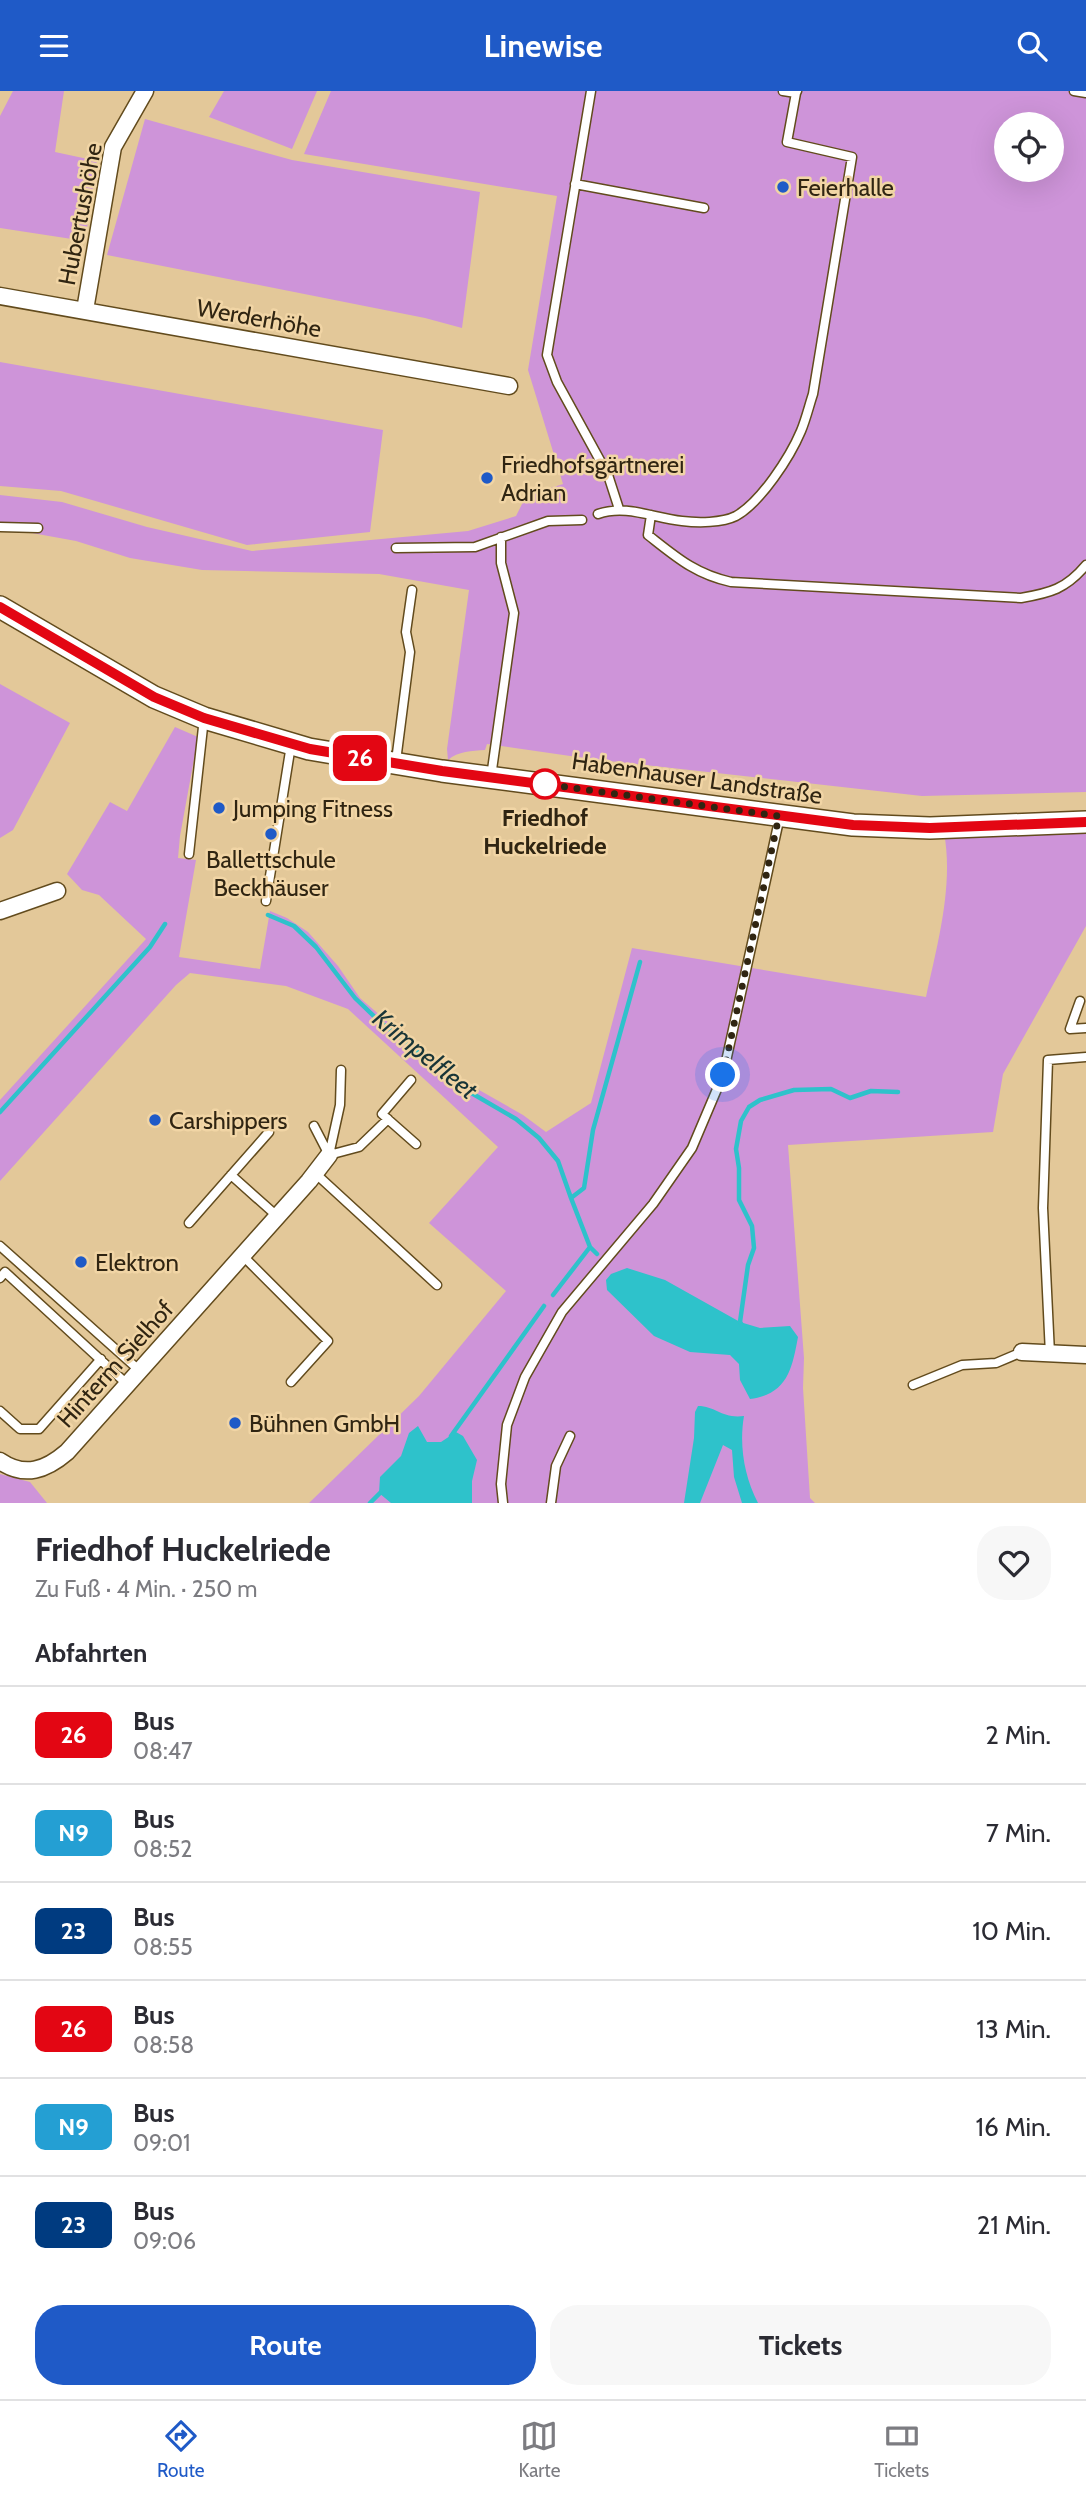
<!DOCTYPE html>
<html lang="de">
<head>
<meta charset="utf-8">
<style>
	:root { --surface:#fff; --page:#f7f7f7; --text:#2b2b33; --muted:#7c7c81; --line:#e1e1e2; --accent:#1f5ac7 }
	body { margin:0; font-family:Cabin,sans-serif; background:var(--page); color:var(--text); height:100vh; display:flex; flex-direction:column; font-size:26px; white-space:nowrap }
	* { box-sizing:border-box; margin:0 }
	p { font-size:23px; color:var(--muted) }
	.icon { flex:none; width:38px; height:38px; fill:none; stroke:currentColor; stroke-width:2; stroke-linecap:round; stroke-linejoin:round }
	.map { position:relative; height:1412px; overflow:hidden }
	.side { display:flex; flex-direction:column; background:var(--surface); flex:1 }
	.side>* { flex:none }
	.badge { padding:0 14px; border-radius:10px; font-size:24px; line-height:46px }
	.tools { position:absolute; left:994px; top:21px; display:grid; gap:14px }
	.tools a { display:grid; place-items:center; width:70px; height:70px; border-radius:50%; background:var(--surface); box-shadow:0 7px 28px #0002; font-size:35px }
	.you { position:absolute; width:35px; height:35px; margin:-18px; border:5px solid #fff; border-radius:50%; background:#1a73e8; box-shadow:0 0 0 10px #1a73e833 }
	.map>.badge { position:absolute; translate:-50% -50%; box-shadow:0 0 0 4px #fff }
	h2 { padding:0 35px; font-size:26px; line-height:63px }
	.round { display:grid; place-items:center; flex:none; width:74px; height:74px; border-radius:28px; background:var(--page) }
	.overview { display:flex; align-items:center; justify-content:space-between; height:119px; padding:0 35px }
	h1 { font-size:33px; font-weight:700; line-height:52px }
	.button { display:flex; gap:14px; margin-top:auto; padding:14px 35px }
	.button a { flex:1; height:80px; border-radius:28px; background:var(--accent); color:#fff; font-size:28px; font-weight:700; line-height:80px; text-align:center }
	.button a+a { background:var(--page); color:var(--text) }
	ul { padding:0; list-style:none }
	li { display:flex; align-items:center; gap:21px; height:98px; padding:0 35px; border-top:2px solid var(--line) }
	li div { flex:1 }
	li b { display:block; font-size:26px }
	li em { font-style:normal }
	li .badge { min-width:77px; font-weight:700; text-align:center }
	header { display:flex; justify-content:space-between; align-items:center; height:91px; padding:0 35px; background:var(--accent); color:#fff; font-size:32px; font-weight:700 }
	.menu { display:flex; justify-content:space-around; align-items:center; height:98px; border-top:2px solid var(--line); background:var(--surface); font-size:19px; color:var(--muted) }
	.menu a { display:grid; justify-items:center; gap:4px }
	.menu .selected { color:var(--accent) }
	.map>svg:first-child { display:block }
	.green { fill:#ce94d9; fill-rule:evenodd }
	.water { fill:#2ec2cb }
	.lines { fill:none; stroke-linecap:round; stroke-linejoin:round }
	.stream { stroke:#2ec2cb; stroke-width:4.5 }
	.lane-casing { stroke:#624b1d; stroke-width:11 }
	.street-casing { stroke:#624b1d; stroke-width:19 }
	.secondary-casing { stroke:#624b1d; stroke-width:24 }
	.lane { stroke:#fff; stroke-width:8 }
	.street { stroke:#fff; stroke-width:16 }
	.secondary { stroke:#fff; stroke-width:21 }
	.line-casing { stroke:#fff; stroke-width:16 }
	.line { stroke:#e30613; stroke-width:10 }
	.walk { stroke:#302512; stroke-width:7; stroke-dasharray:0 12.6 }
	.poi-dot { fill:#1f5ac7; stroke:#f1d5a5; stroke-width:2.5 }
	.stop-dot { fill:#fff; stroke:#e30613; stroke-width:3.5 }
	.labels { text-anchor:middle; dominant-baseline:central; stroke-width:5; stroke-linejoin:round; paint-order:stroke }
	.poi-label { font-size:24px; fill:#302512; stroke:#f1d5a5; text-anchor:start }
	.street-label { font-size:24px; fill:#302512; stroke:#f1d5a5 }
	.stop-label { font-size:24px; font-weight:bold; fill:#302512; stroke:#f1d5a5 }
	.water-label { font-size:26px; font-style:italic; fill:#183537; stroke:#f1d5a5 }
</style>
</head>
<body>
<header><svg class="icon" aria-label="menu" viewBox="0 0 24 24"><path d="M4 6h16M4 12h16M4 18h16"/></svg>Linewise<svg class="icon" aria-label="search" viewBox="0 0 24 24"><circle cx="10" cy="10" r="6"/><path d="M15 15l6 6"/></svg></header>
<div class="map">
<svg width="1086" height="1412" viewBox="0 0 1086 1412">
	<rect width="100%" height="100%" fill="#e3c899"/>
	<path class="green" d="M13 0H64L55 61 97 70 85 150 0 137V25Z
		M224 0H317L292 58 209 26Z
		M331 0H1086V701L922 705 591 668 487 653 485 659C472 660 458 660 448 669L447 658 469 499 379 483 202 479 130 467 76 450 32 442 0 440V404L62 411 147 436 252 460 468 440 516 425 526 405 563 393 528 279 557 105 304 63ZM1006 33H1052V79H1006Z
		M145 28 292 69 480 101 462 237 425 227 107 164Z
		M0 271 383 339 370 441 247 454 61 400 0 395Z
		M0 593 70 632 13 739 0 747Z
		M175 636 198 646 180 745 178 767 196 769 179 866 260 878 270 820 287 827 308 841 338 875 360 907 442 978 523 1024 546 1041 591 1012 632 857 926 906C937 855 954 794 944 742L1086 737V835L1003 983 993 1041 788 1054 804 1267 803 1297 810 1407 815 1412H309L419 1305 506 1200 429 1132 498 1056 348 918 286 895 190 882 176 894 0 1090V1009L146 848 99 804 82 799 67 783 110 711 127 720Z
		M0 1383 30 1391 47 1412H0Z"/>
	<path class="water" d="M627 1177 665 1189 740 1231 760 1237 790 1235 798 1246C792 1279 787 1303 750 1308L740 1289 739 1273 730 1264 690 1261 654 1245 607 1199 606 1189 611 1183Z
		M698 1315C716 1315 722 1328 744 1325 739 1354 744 1385 758 1412H742L734 1386 732 1359 723 1354 700 1412H684L694 1347 695 1321Z
		M418 1335 427 1351H441L456 1341 463 1345 477 1369 472 1390V1412H391L379 1402 380 1386 401 1365 409 1342Z"/>
	<g class="lines">
		<path class="stream" d="M268 824 294 835 316 856 355 907 379 930 461 996 516 1028 539 1047 558 1070 571 1107
			M0 1021 150 856 165 833
			M597 1163 590 1156 571 1107 584 1097 593 1039 640 871
			M553 1204 590 1156
			M743 1236 740 1231 748 1174 754 1157 752 1135 739 1109V1077L736 1058 741 1030 749 1016 760 1009 794 999 831 998 850 1007 871 1000 898 1001
			M451 1345 544 1215
			M370 1412 384 1398"/>
		<defs>
			<path id="lane" d="M591 0 547 264 557 291 608 384 619 418
				M783 0 796 2 797 0
				M1074 0 1086 2
				M575 93 704 117
				M598 423C626 413 653 427 682 430 698 432 722 432 736 425 761 411 790 366 801 340 806 328 809 315 813 303L852 66 787 51 796 2
				M651 424 648 444C676 466 695 483 731 491L1021 507C1050 502 1066 498 1086 474
				M0 436 38 437
				M396 457 475 456 548 430 582 429
				M396 670 410 561 406 541 412 499
				M491 686 514 522 501 472V446
				M189 763 204 627
				M266 810 291 654
				M1080 910 1070 938 1086 937
				M411 989 382 1023 416 1053
				M314 1035 329 1064
				M329 1064 340 1014 341 979
				M329 1064 359 1056 388 1028
				M315 1082 437 1194
				M231 1084 277 1125
				M189 1132 269 1041
				M0 1155 140 1280
				M243 1165 328 1250 291 1291
				M0 1187 5 1181 128 1294
				M1050 1263 1043 1117 1048 969 1086 966
				M913 1294 962 1274 996 1272 1022 1261
				M0 1320 20 1338H39L101 1268
				M503 1412 501 1393 507 1334 525 1286 562 1221 653 1113 692 1057 723 984 780 725
				M551 1412 556 1375 570 1345"/>
			<path id="street" d="M0 205 509 295
				M85 219 113 56 145 0
				M0 820 57 800
				M1022 1261 1086 1264
				M0 1370C25 1387 46 1379 67 1361L309 1090 329 1064"/>
			<path id="secondary" d="M0 516 154 606 204 627 309 658 442 680 853 734 930 737 1086 731"/>
		</defs>
		<use href="#lane" class="lane-casing"/>
		<use href="#street" class="street-casing"/>
		<use href="#secondary" class="secondary-casing"/>
		<use href="#lane" class="lane"/>
		<use href="#street" class="street"/>
		<use href="#secondary" class="secondary"/>
	</g>
	<g class="lines">
		<defs>
			<path id="line" d="M0 516 154 606 204 627 310 658 442 680 853 734 930 737 1086 731"/>
		</defs>
		<use href="#line" class="line-casing"/>
		<use href="#line" class="line"/>
		<path class="walk" d="M545 693 536 692 779 725 723 984"/>
	</g>
	<g class="poi-dot">
		<circle cx="783" cy="96" r="7"/>
		<circle cx="487" cy="387" r="7"/>
		<circle cx="219" cy="717" r="7"/>
		<circle cx="271" cy="743" r="7"/>
		<circle cx="155" cy="1029" r="7"/>
		<circle cx="81" cy="1171" r="7"/>
		<circle cx="235" cy="1332" r="7"/>
	</g>
	<circle class="stop-dot" cx="545" cy="693" r="14"/>
	<g class="labels">
		<g class="poi-label">
			<text x="797" y="96">Feierhalle</text>
			<text x="501" y="373">Friedhofsgärtnerei<tspan x="501" dy="28">Adrian</tspan></text>
			<text x="233" y="717">Jumping Fitness</text>
			<text x="271" y="768" text-anchor="middle">Ballettschule<tspan x="271" dy="28">Beckhäuser</tspan></text>
			<text x="169" y="1029">Carshippers</text>
			<text x="95" y="1171">Elektron</text>
			<text x="249" y="1332">Bühnen GmbH</text>
		</g>
		<g class="street-label">
			<text transform="translate(80 123) rotate(-79)">Hubertushöhe</text>
			<text transform="translate(259 227) rotate(10)">Werderhöhe</text>
			<text transform="translate(697 687) rotate(8)">Habenhauser Landstraße</text>
			<text transform="translate(115 1273) rotate(-48)">Hinterm Sielhof</text>
		</g>
		<g class="stop-label">
			<text x="545" y="726">Friedhof<tspan x="545" dy="28">Huckelriede</tspan></text>
		</g>
		<g class="water-label">
			<text transform="translate(425 963) rotate(39)">Krimpelfleet</text>
		</g>
	</g>
</svg>
<div class="tools">
<a><svg class="icon" aria-label="locate" viewBox="0 0 24 24"><circle cx="12" cy="12" r="6"/><path d="M12 2v4M12 18v4M2 12h4M18 12h4"/></svg></a>
</div>
<div class="you" style="left:723px;top:984px"></div>
<b class="badge" style="left:360px;top:667px;background:#e30613;color:#fff">26</b>
</div>
<section class="side">
<div class="overview"><div><h1>Friedhof Huckelriede</h1><p>Zu Fuß · 4 Min. · 250 m</p></div><a class="round"><svg class="icon" aria-label="heart" viewBox="0 0 24 24"><path d="M12 20l-8-8c-3-5 5-10 8-4 3-6 11-1 8 4z"/></svg></a></div>
<h2>Abfahrten</h2>
<ul>
<li><span class="badge" style="background:#e30613;color:#fff">26</span><div><b>Bus</b><p>08:47</p></div><em>2 Min.</em></li>
<li><span class="badge" style="background:#249fd3;color:#fff">N9</span><div><b>Bus</b><p>08:52</p></div><em>7 Min.</em></li>
<li><span class="badge" style="background:#003b80;color:#fff">23</span><div><b>Bus</b><p>08:55</p></div><em>10 Min.</em></li>
<li><span class="badge" style="background:#e30613;color:#fff">26</span><div><b>Bus</b><p>08:58</p></div><em>13 Min.</em></li>
<li><span class="badge" style="background:#249fd3;color:#fff">N9</span><div><b>Bus</b><p>09:01</p></div><em>16 Min.</em></li>
<li><span class="badge" style="background:#003b80;color:#fff">23</span><div><b>Bus</b><p>09:06</p></div><em>21 Min.</em></li>
</ul>
<div class="button"><a>Route</a><a>Tickets</a></div>
</section>
<nav class="menu">
<a class="selected"><svg class="icon" aria-label="directions" viewBox="0 0 24 24"><path d="M12 3l9 9-9 9-9-9zM9 14v-3h6M13 9l2 2-2 2"/></svg>Route</a>
<a><svg class="icon" aria-label="map" viewBox="0 0 24 24"><path d="M3 6l6-2 6 2 6-2v14l-6 2-6-2-6 2zM9 4v14M15 6v14"/></svg>Karte</a>
<a><svg class="icon" aria-label="tickets" viewBox="0 0 24 24"><path d="M3 7h18v10H3zM15 7v10"/></svg>Tickets</a>
</nav>
</body>
</html>
